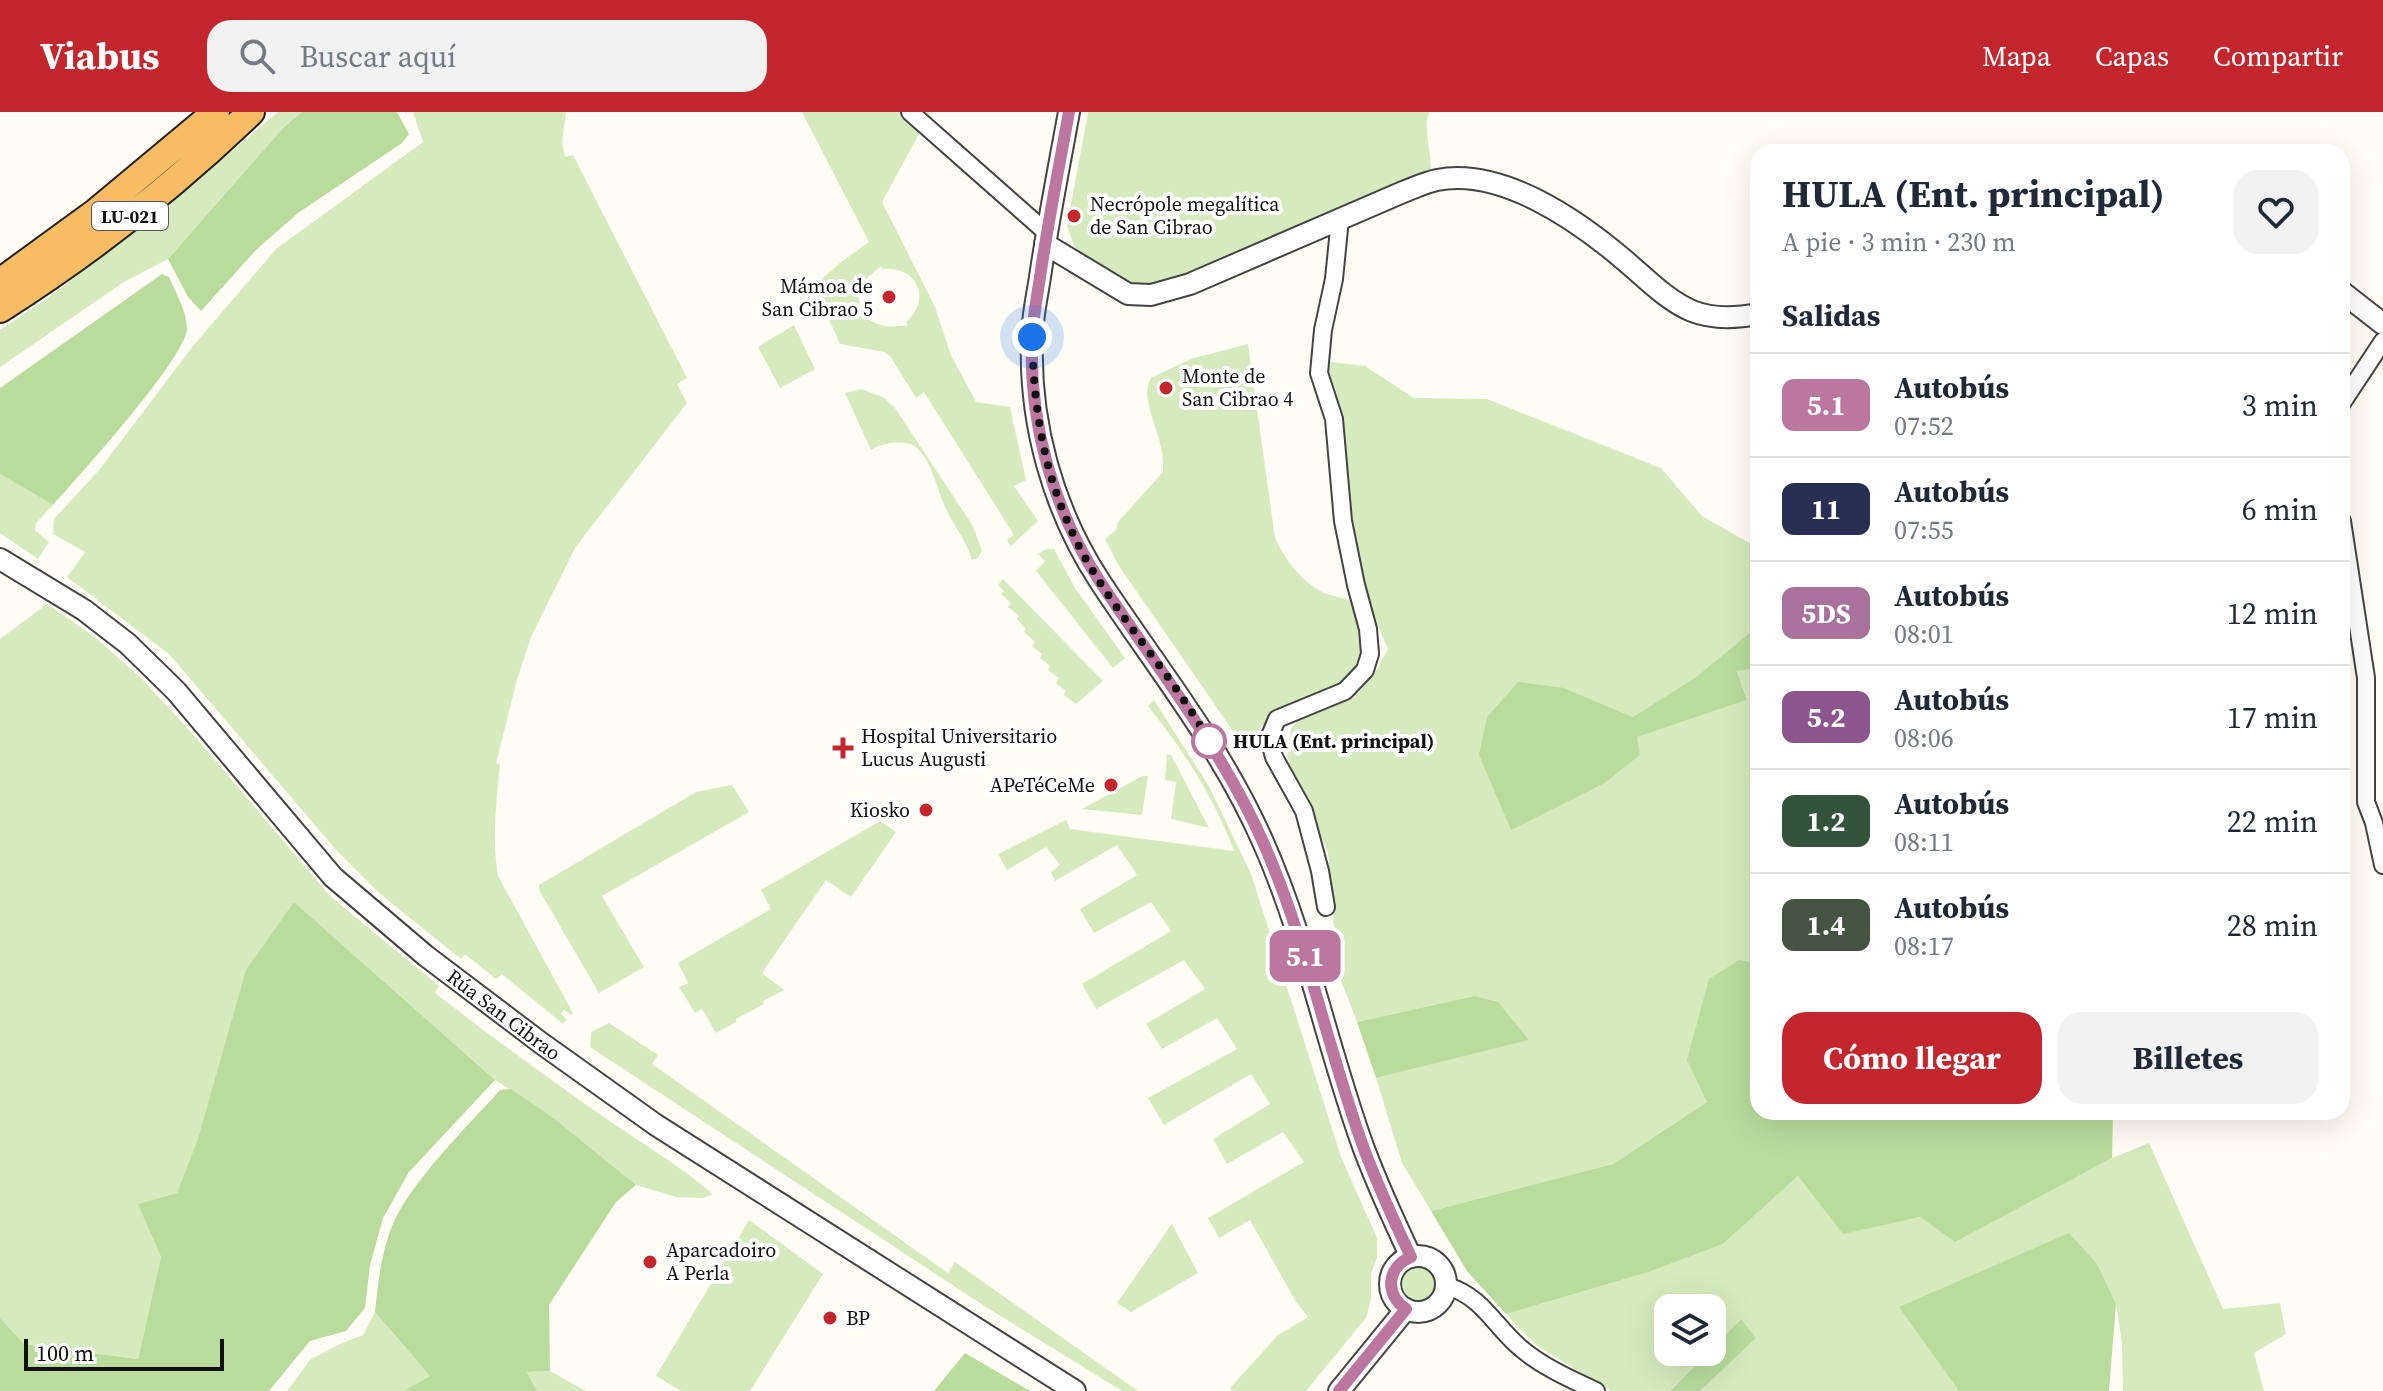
<!DOCTYPE html>
<html lang="es">
<head>
<meta charset="utf-8">
<style>
	:root { --surface:#fff; --page:#f2f2f3; --text:#1f2937; --muted:#747a83; --line:#e0e1e3; --accent:#c4262e }
	body { margin:0; font-family:"Source Serif 4",serif; background:var(--page); color:var(--text); height:100vh; display:flex; flex-direction:column; font-size:30px; white-space:nowrap }
	* { box-sizing:border-box; margin:0 }
	p { font-size:26px; color:var(--muted) }
	.icon { flex:none; width:44px; height:44px; fill:none; stroke:currentColor; stroke-width:2; stroke-linecap:round; stroke-linejoin:round }
	.map { position:relative; flex:1; overflow:hidden }
	.sheet { position:absolute; left:1750px; top:32px; width:600px; height:976px; display:flex; flex-direction:column; background:var(--surface); border-radius:24px; box-shadow:0 8px 32px #0002 }
	.sheet>* { flex:none }
	.badge { padding:0 16px; border-radius:12px; font-size:28px; line-height:52px }
	.buttons { position:absolute; left:1654px; top:1182px; display:grid; gap:16px }
	.buttons a { display:grid; place-items:center; width:72px; height:72px; border-radius:16px; background:var(--surface); box-shadow:0 8px 32px #0002; font-size:40px }
	.scale { position:absolute; left:24px; bottom:20px; width:200px; box-sizing:border-box; padding-left:8px; border:4px solid #111; border-top:0; font-size:22px; line-height:28px; white-space:nowrap; color:#111; -webkit-text-stroke:6px #fff; paint-order:stroke }
	.you { position:absolute; width:40px; height:40px; margin:-20px; border:6px solid #fff; border-radius:50%; background:#1a73e8; box-shadow:0 0 0 12px #1a73e833 }
	.map>.badge { position:absolute; translate:-50% -50%; box-shadow:0 0 0 4px #fff }
	h2 { padding:0 32px; font-size:30px; line-height:72px }
	.round { display:grid; place-items:center; flex:none; width:84px; height:84px; border-radius:24px; background:var(--page) }
	.head { display:flex; align-items:center; justify-content:space-between; height:136px; padding:0 32px }
	h1 { font-size:38px; font-weight:700; line-height:60px }
	.primary-button { display:flex; gap:16px; margin-top:auto; padding:16px 32px }
	.primary-button a { flex:1; height:92px; border-radius:24px; background:var(--accent); color:#fff; font-size:32px; font-weight:700; line-height:92px; text-align:center }
	.primary-button a+a { background:var(--page); color:var(--text) }
	ul { padding:0; list-style:none }
	li { display:flex; align-items:center; gap:24px; height:104px; padding:0 32px; border-top:2px solid var(--line) }
	li div { flex:1 }
	li b { display:block; font-size:30px }
	li em { font-style:normal }
	li .badge { min-width:88px; font-weight:700; text-align:center }
	header { display:flex; align-items:center; gap:48px; box-sizing:border-box; height:112px; padding:0 40px; background:var(--accent); color:#fff }
	header strong { font-size:38px }
	nav { display:flex; gap:44px; margin-inline-start:auto; font-size:28px }
	.search { width:560px; height:72px; background:var(--page); display:flex; align-items:center; gap:20px; box-sizing:border-box; padding:0 28px; border-radius:24px; color:var(--muted); font-size:30px }
	.map>svg:first-child { display:block }
	.green { fill:#d5ebbd; fill-rule:evenodd }
	.forest { fill:#b9dc9c }
	.lines { fill:none; stroke-linecap:round; stroke-linejoin:round }
	.minor-casing { stroke:#444; stroke-width:20 }
	.tertiary-casing { stroke:#444; stroke-width:24 }
	.trunk-casing { stroke:#222; stroke-width:30 }
	.minor { stroke:#fff; stroke-width:16 }
	.tertiary { stroke:#fff; stroke-width:20 }
	.trunk { stroke:#f7bc64; stroke-width:26 }
	.line-casing { stroke:#fff; stroke-width:18 }
	.line { stroke:#bc77a0; stroke-width:12 }
	.walk { stroke:#111; stroke-width:8; stroke-dasharray:0 14.4 }
	.poi-dot { fill:#c4262e; stroke:#fff; stroke-width:3 }
	.stop-dot { fill:#fff; stroke:#bc77a0; stroke-width:4 }
	.labels { text-anchor:middle; dominant-baseline:central; stroke-width:8; stroke-linejoin:round; paint-order:stroke }
	.shield { fill:#fff; stroke:#585858; stroke-width:2 }
	.shield-label { font-size:18px; font-weight:bold; fill:#111 }
	.poi-label { font-size:20px; fill:#111; stroke:#fff; text-anchor:start }
	.stop-label { font-size:20px; font-weight:bold; fill:#111; stroke:#fff; text-anchor:start }
	.street-label { font-size:20px; fill:#111; stroke:#fff }
</style>
</head>
<body>
<header>
<strong>Viabus</strong>
<div class="search"><svg class="icon" aria-label="search" viewBox="0 0 24 24"><circle cx="10" cy="10" r="6"/><path d="M15 15l6 6"/></svg>Buscar aquí</div>
<nav><a>Mapa</a><a>Capas</a><a>Compartir</a></nav>
</header>
<div class="map">
<svg width="2383" height="1279" viewBox="0 0 2383 1279">
	<rect width="100%" height="100%" fill="#fffdf5"/>
	<path class="green" d="M278 0H302L284 15 168 147 124 170 0 255V218L48 186 148 109Z
		M413 0H566L562 30 565 45 573 43 687 266 677 272 687 291 575 436 531 525 516 571 496 651 500 653C496 689 492 728 498 764L573 901 571 903 564 898 561 902 567 908 563 912 502 862 496 867 465 842 461 847 379 781 337 739 169 542 67 465 85 440 53 422 54 407 99 358 193 234 276 137 423 30Z
		M802 0H931L882 90 935 195 951 243 976 290 1010 295 1026 368 1014 374 1038 409 1011 434 1007 428 1014 423 924 280 916 286 890 244 884 240 840 232 814 174 841 150 869 130ZM881 154 882 157C916 153 933 186 906 210L908 213C877 219 851 206 861 171Z
		M1088 0H1429C1422 20 1434 43 1430 66L1241 145 1148 177 1125 173 1090 153 1075 136 1067 114Z
		M794 213 815 257 780 276 758 235Z
		M1248 232 1275 426C1285 447 1300 468 1322 480 1331 484 1344 486 1354 489L1361 542 1356 556 1342 572 1275 601 1250 626 1245 628 1237 625 1117 451 1105 427 1117 417V411L1163 360C1163 354 1163 347 1162 341 1160 320 1139 285 1151 266L1191 247Z
		M1323 249 1365 254 1414 286 1487 287 1661 356 1702 404 1758 436V514L1696 565 1633 605 1564 576 1479 643 1512 717 1605 671 1640 643 1636 625 1747 588 1737 558 1758 556V851L1739 848 1707 990 1613 1052 1431 1099 1402 1051 1376 966 1528 928 1474 884 1357 910 1329 838 1335 830 1328 741 1287 645 1291 617 1302 603 1354 586 1378 556 1388 537C1347 448 1339 346 1323 249Z
		M861 277 883 285 895 296 973 414 982 439 978 446 972 448C967 429 955 416 947 399 938 381 932 350 918 337 907 326 881 331 871 338L845 281Z
		M0 362 53 393 36 411 35 418 49 430 38 447 0 421Z
		M1046 437H1054L1075 476 1125 546 1113 556 1036 459 1045 449 1038 442Z
		M1003 467 1103 569 1076 592 1064 583 1066 579 1056 571 1059 566 1048 558 1050 554 1040 546 1042 542 1032 534 1035 530 1024 520 1026 517 1017 507 1019 504 1008 495 1011 491 1001 482 1004 479 998 473Z
		M47 492 95 525 144 569 198 628 330 784 439 874 435 881C488 922 542 962 598 1001 636 1027 677 1052 713 1082L703 1086 676 1085 636 1073 555 1007 495 968 294 790 177 1081 139 1092 161 1145 138 1247 24 1232 0 1206V527Z
		M1154 588 1210 676 1251 762 1341 1045 1377 1126V1145L1371 1162V1187L1366 1206 1306 1279H1232L1230 1276 1277 1224 1308 1205 1296 1190 1250 1108 1219 1126 1208 1106 1304 1050 1283 1020 1227 1052 1213 1027 1270 992 1251 962 1164 1013 1148 986 1237 937 1217 906 1162 937 1146 912 1205 877 1184 848 1096 897 1082 872 1171 819 1151 790 1094 821 1080 797 1137 763 1117 733 1055 769 1051 760 1060 753 1046 735 1007 758 998 742 1066 708 1070 717 1234 739C1214 685 1184 639 1148 594Z
		M1167 642 1171 643 1209 716 1171 707 1176 670 1165 668Z
		M1142 664H1148L1142 703 1082 697Z
		M732 673 749 700 602 784 644 855 599 881 539 778V773L696 680Z
		M880 709 896 720 851 785 826 768 762 861 784 878 763 889 764 892 736 907V910L716 921 702 897 695 901 679 875 688 871 678 851 771 797 761 778Z
		M609 911 658 943 652 952 948 1161 955 1150 1138 1279H1122L986 1195 602 943 590 935 591 920Z
		M2149 1031 2223 1197 2280 1191 2286 1222 2254 1241 2264 1279H2123L2122 1232 2116 1192 1900 1195 1959 1279H1700L1755 1226 1741 1207 1712 1237V1196H1668V1240H1709L1670 1279H1611L1536 1233 1506 1202 1649 1160 1723 1132 1798 1064 1843 1121 1920 1105 1955 1129 2112 1046Z
		M749 1108 823 1162 750 1279H681L656 1264Z
		M1172 1112 1198 1161 1131 1200 1117 1191Z
		M1400 1170a18 18 0 1 1 36 0a18 18 0 1 1-36 0Z
		M375 1200 430 1264 403 1279H287L311 1247 340 1232 363 1223Z
		M550 1259 586 1279H537L527 1260Z"/>
	<path class="forest" d="M302 0H397L409 22 402 31 298 101 256 138 201 199 188 185 168 147 284 15Z
		M162 162 169 165C176 181 187 200 187 217 185 247 78 365 53 393L0 362V276Z
		M1758 514V556L1737 559 1747 588 1637 625 1640 643 1605 671 1511 718 1479 643 1487 605 1518 570 1564 576 1633 605 1696 565Z
		M294 790 495 968 409 1060 383 1106 370 1153 365 1196 346 1219 310 1229 269 1279H0V1206L24 1232 138 1247 161 1145 138 1092 177 1081 198 1027 246 858Z
		M1739 848 1758 851V1000H2113L2112 1046 1955 1130 1920 1105 1843 1122 1798 1064 1723 1132 1649 1160 1506 1202 1467 1159 1431 1099 1613 1052 1707 990 1687 948 1709 867Z
		M1474 884 1498 890 1529 928 1376 966 1357 910Z
		M511 977 555 1007 636 1073 616 1090 549 1193 550 1259 527 1260 537 1279H403L430 1264 375 1200C378 1171 381 1142 392 1114 410 1070 467 1015 500 978Z
		M2069 1121 2097 1152 2116 1192 2109 1279H1959L1899 1195Z
		M1741 1207 1756 1226 1700 1279H1670L1709 1240H1712V1237Z
		M965 1241 1030 1279H934Z"/>
	<g class="lines">
		<defs>
			<path id="minor" d="M910 0 1047 121
				M2342 291 2383 229
				M2342 409 2366 566V690L2374 711 2383 753
				M1326 795 1320 759 1304 699 1274 645 1269 626 1277 607 1345 579 1365 558 1370 542 1368 517 1356 473 1343 409 1334 307 1319 261 1323 218 1334 167 1340 107
				M1447 1174C1484 1185 1495 1216 1523 1238 1545 1256 1571 1267 1596 1279"/>
			<g id="tertiary">
				<path d="M1069 0C1059 55 1048 110 1040 165 1037 185 1032 206 1032 227 1029 311 1053 397 1099 468 1156 555 1221 634 1263 730 1307 829 1327 936 1364 1037 1378 1074 1394 1109 1411 1145"/>
				<path d="M1045 132 1128 182 1151 183 1190 172 1403 80C1414 76 1426 70 1437 68 1501 55 1577 108 1623 147 1645 165 1666 188 1692 199 1712 207 1737 206 1758 202"/>
				<path d="M2342 180 2383 212"/>
				<path id="s1" d="M0 447 84 498 128 532 176 579 333 765 426 844 541 931 656 1013 1075 1279"/>
				<circle cx="1418" cy="1172" r="28"/>
				<path d="M1339 1279 1406 1197"/>
			</g>
			<path id="trunk" d="M0 170 96 100 216 0
				M0 197C90 140 174 74 251 0"/>
		</defs>
		<use href="#minor" class="minor-casing"/>
		<use href="#tertiary" class="tertiary-casing"/>
		<use href="#trunk" class="trunk-casing"/>
		<use href="#minor" class="minor"/>
		<use href="#tertiary" class="tertiary"/>
		<use href="#trunk" class="trunk"/>
	</g>
	<g class="lines">
		<defs>
			<path id="line" d="M1069 0C1059 55 1048 110 1040 165 1037 185 1033 206 1032 227 1029 311 1053 397 1099 468 1156 555 1221 635 1263 730 1307 829 1327 936 1364 1037 1378 1074 1394 1109 1411 1145 1387 1155 1384 1182 1406 1197L1339 1279"/>
		</defs>
		<use href="#line" class="line-casing"/>
		<use href="#line" class="line"/>
		<path class="walk" d="M1032 225C1034 304 1045 371 1083 442 1119 508 1173 563 1209 629"/>
	</g>
	<g class="poi-dot">
		<circle cx="1074" cy="104" r="8"/>
		<circle cx="889" cy="185" r="8"/>
		<circle cx="1166" cy="276" r="8"/>
		<path d="M839 624h8v8h8v8h-8v8h-8v-8h-8v-8h8z"/>
		<circle cx="1111" cy="673" r="8"/>
		<circle cx="926" cy="698" r="8"/>
		<circle cx="650" cy="1150" r="8"/>
		<circle cx="830" cy="1206" r="8"/>
	</g>
	<circle class="stop-dot" cx="1209" cy="629" r="16"/>
	<g class="labels">
		<rect class="shield" x="92" y="90" width="76" height="28" rx="6"/>
		<g class="shield-label">
			<text x="130" y="104">LU-021</text>
		</g>
		<g class="poi-label">
			<text x="1090" y="92">Necrópole megalítica<tspan x="1090" dy="23">de San Cibrao</tspan></text>
			<text x="873" y="174" text-anchor="end">Mámoa de<tspan x="873" dy="23">San Cibrao 5</tspan></text>
			<text x="1182" y="264">Monte de<tspan x="1182" dy="23">San Cibrao 4</tspan></text>
			<text x="861" y="624">Hospital Universitario<tspan x="861" dy="23">Lucus Augusti</tspan></text>
			<text x="1095" y="673" text-anchor="end">APeTéCeMe</text>
			<text x="910" y="698" text-anchor="end">Kiosko</text>
			<text x="666" y="1138">Aparcadoiro<tspan x="666" dy="23">A Perla</tspan></text>
			<text x="846" y="1206">BP</text>
		</g>
		<g class="stop-label">
			<text x="1233" y="629">HULA (Ent. principal)</text>
		</g>
		<g class="street-label">
			<text stroke="none"><textPath href="#s1" startOffset="684">Rúa San Cibrao</textPath></text>
		</g>
	</g>
</svg>
<div class="buttons">
<a><svg class="icon" aria-label="layers" viewBox="0 0 24 24"><path d="M12 4l9 5-9 5-9-5zM3 14l9 5 9-5"/></svg></a>
</div>
<div class="scale">100 m</div>
<div class="you" style="left:1032px;top:225px"></div>
<b class="badge" style="left:1305px;top:844px;background:#bc77a0;color:#fff">5.1</b>
<section class="sheet">
<div class="head"><div><h1>HULA (Ent. principal)</h1><p>A pie · 3 min · 230 m</p></div><a class="round"><svg class="icon" aria-label="heart" viewBox="0 0 24 24"><path d="M12 20l-8-8c-3-5 5-10 8-4 3-6 11-1 8 4z"/></svg></a></div>
<h2>Salidas</h2>
<ul>
<li><span class="badge" style="background:#bc77a0;color:#fff">5.1</span><div><b>Autobús</b><p>07:52</p></div><em>3 min</em></li>
<li><span class="badge" style="background:#272f53;color:#fff">11</span><div><b>Autobús</b><p>07:55</p></div><em>6 min</em></li>
<li><span class="badge" style="background:#a9729d;color:#fff">5DS</span><div><b>Autobús</b><p>08:01</p></div><em>12 min</em></li>
<li><span class="badge" style="background:#8d558d;color:#fff">5.2</span><div><b>Autobús</b><p>08:06</p></div><em>17 min</em></li>
<li><span class="badge" style="background:#33533a;color:#fff">1.2</span><div><b>Autobús</b><p>08:11</p></div><em>22 min</em></li>
<li><span class="badge" style="background:#455442;color:#fff">1.4</span><div><b>Autobús</b><p>08:17</p></div><em>28 min</em></li>
</ul>
<div class="primary-button"><a>Cómo llegar</a><a>Billetes</a></div>
</section>
</div>
</body>
</html>
